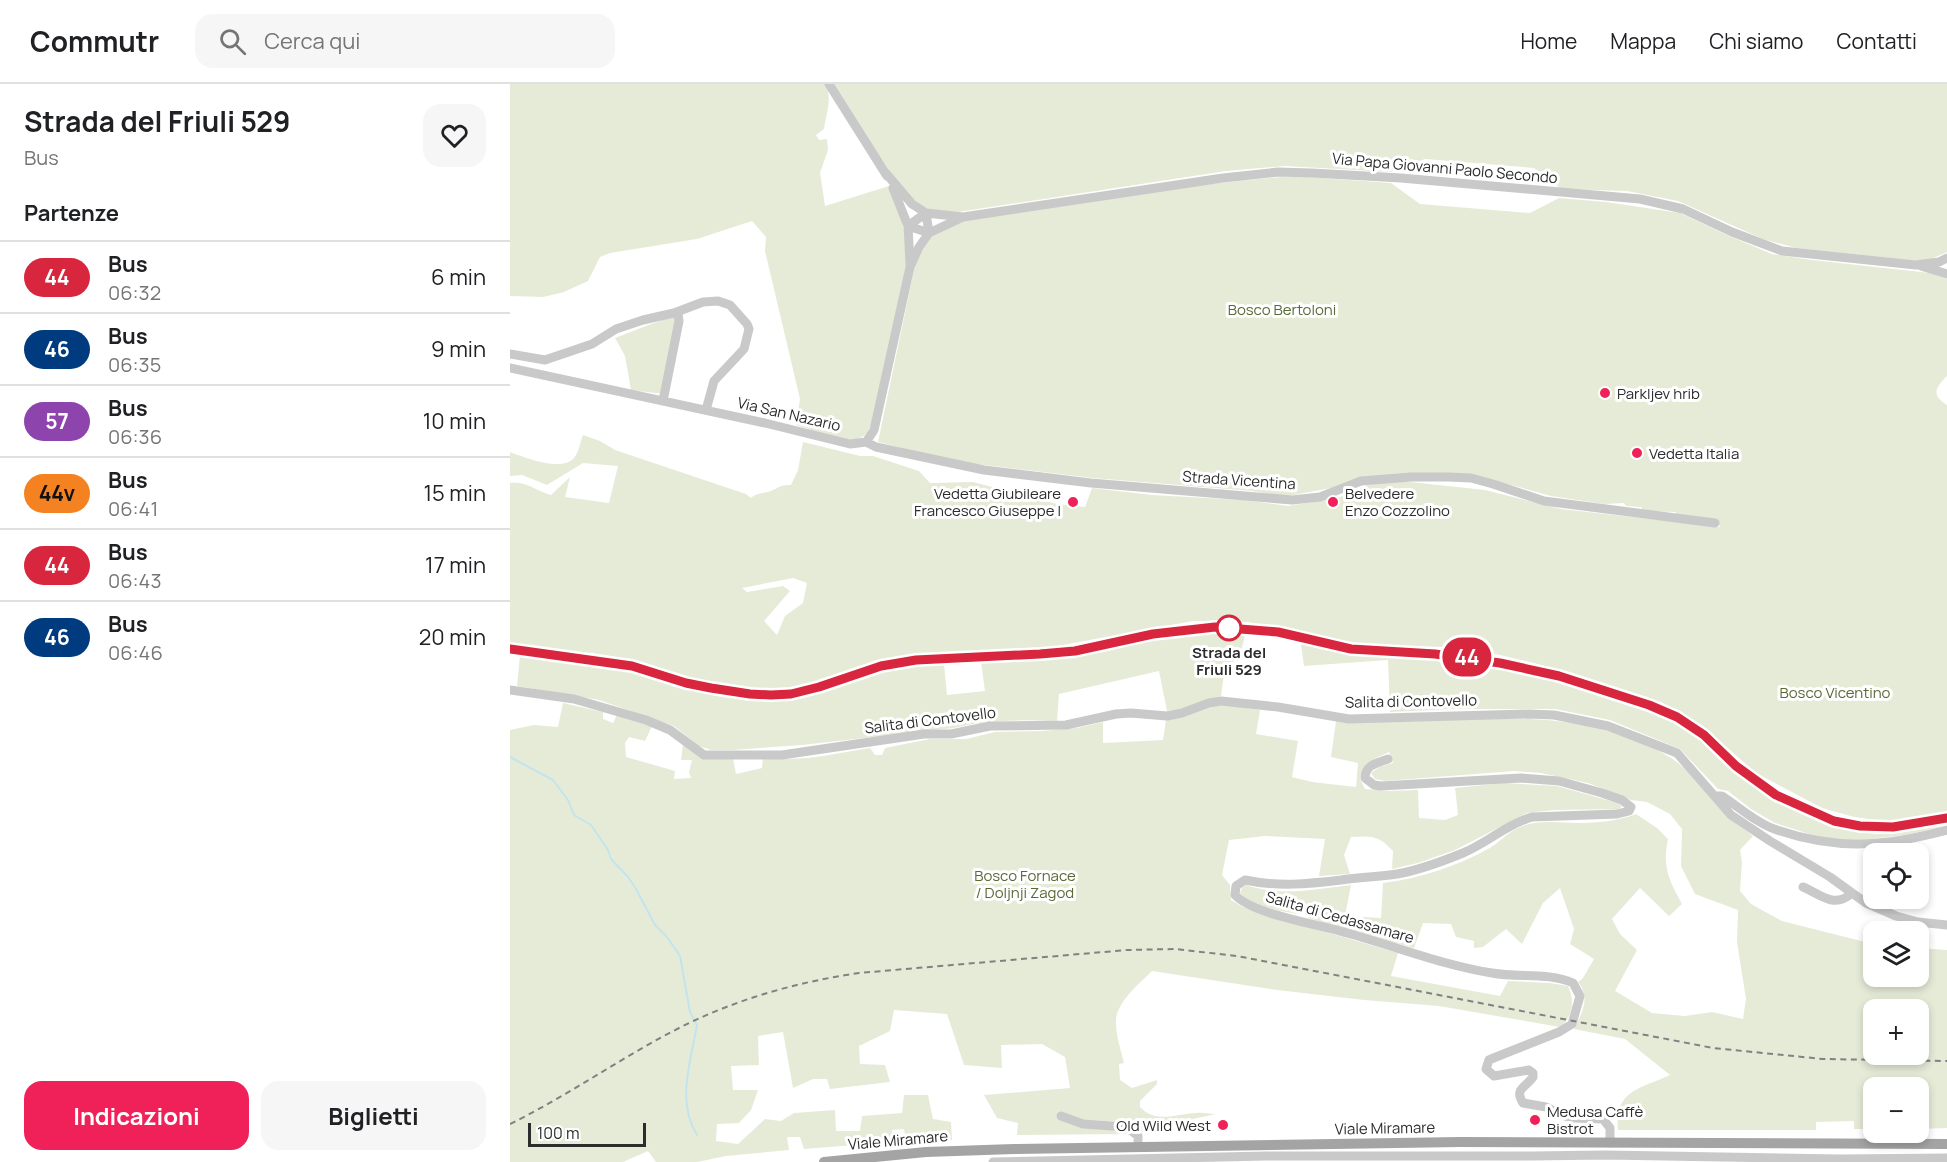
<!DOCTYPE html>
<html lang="it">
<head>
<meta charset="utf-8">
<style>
	:root { --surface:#fff; --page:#f6f6f6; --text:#202124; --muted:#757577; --line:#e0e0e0; --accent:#f02159 }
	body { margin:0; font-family:Manrope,sans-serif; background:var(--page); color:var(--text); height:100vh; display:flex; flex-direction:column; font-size:22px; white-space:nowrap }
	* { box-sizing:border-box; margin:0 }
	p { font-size:20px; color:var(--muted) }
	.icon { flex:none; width:33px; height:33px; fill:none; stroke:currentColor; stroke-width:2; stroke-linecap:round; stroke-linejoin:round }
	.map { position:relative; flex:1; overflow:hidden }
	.panel { display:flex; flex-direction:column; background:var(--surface); width:510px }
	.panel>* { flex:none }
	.badge { padding:0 12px; border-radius:20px; font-size:21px; line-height:39px }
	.buttons { position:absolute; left:1353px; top:759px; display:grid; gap:12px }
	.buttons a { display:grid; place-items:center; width:66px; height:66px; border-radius:12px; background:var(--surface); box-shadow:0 3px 9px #0003; font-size:30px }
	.scale { position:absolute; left:18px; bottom:15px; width:118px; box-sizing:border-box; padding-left:6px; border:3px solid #2c2c2c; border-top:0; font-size:16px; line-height:21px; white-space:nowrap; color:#2c2c2c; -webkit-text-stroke:4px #fff; paint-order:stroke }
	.map>.badge { position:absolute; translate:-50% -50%; box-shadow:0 0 0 3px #fff }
	h2 { padding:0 24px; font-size:22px; line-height:54px }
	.round { display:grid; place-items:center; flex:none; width:63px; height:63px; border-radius:18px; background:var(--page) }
	.head { display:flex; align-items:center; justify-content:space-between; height:102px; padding:0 24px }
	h1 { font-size:28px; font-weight:700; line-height:45px }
	.action { display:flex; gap:12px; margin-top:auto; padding:12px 24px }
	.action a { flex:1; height:69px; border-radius:18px; background:var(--accent); color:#fff; font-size:24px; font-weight:700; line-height:69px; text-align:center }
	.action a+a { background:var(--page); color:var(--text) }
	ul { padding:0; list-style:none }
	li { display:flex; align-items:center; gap:18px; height:72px; padding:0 24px; border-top:2px solid var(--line) }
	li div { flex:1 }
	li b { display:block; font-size:22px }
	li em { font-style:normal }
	li .badge { min-width:66px; font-weight:700; text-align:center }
	header { display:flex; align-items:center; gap:36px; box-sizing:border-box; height:84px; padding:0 30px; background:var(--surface); border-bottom:2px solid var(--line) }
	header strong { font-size:28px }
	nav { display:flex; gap:33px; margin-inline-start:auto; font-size:21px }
	.search { width:420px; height:54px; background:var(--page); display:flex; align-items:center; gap:15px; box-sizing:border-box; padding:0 21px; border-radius:18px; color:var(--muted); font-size:22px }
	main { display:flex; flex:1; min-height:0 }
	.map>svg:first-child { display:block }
	.green { fill:#e6ebd8; fill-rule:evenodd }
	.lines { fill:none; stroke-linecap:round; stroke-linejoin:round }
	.stream { stroke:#c2e5ed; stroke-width:2 }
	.minor { stroke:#c9c9c9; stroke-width:9 }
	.major { stroke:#a4a4a4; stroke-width:10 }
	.rail { stroke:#818181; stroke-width:2; stroke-dasharray:6 4.5; stroke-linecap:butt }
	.line-casing { stroke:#fff; stroke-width:14 }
	.line { stroke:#d7263d; stroke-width:9 }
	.poi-dot { fill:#f02159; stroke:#fff; stroke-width:2 }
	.stop-dot { fill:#fff; stroke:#d7263d; stroke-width:3 }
	.labels { text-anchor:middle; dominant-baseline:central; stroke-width:6; stroke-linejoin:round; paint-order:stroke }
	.street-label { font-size:15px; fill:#2c2c2c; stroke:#fff }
	.park-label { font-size:15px; fill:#596a37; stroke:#fff }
	.poi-label { font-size:15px; fill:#2c2c2c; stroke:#fff; text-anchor:start }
	.stop-label { font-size:15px; font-weight:bold; fill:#2c2c2c; stroke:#fff }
</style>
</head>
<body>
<header>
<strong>Commutr</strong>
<div class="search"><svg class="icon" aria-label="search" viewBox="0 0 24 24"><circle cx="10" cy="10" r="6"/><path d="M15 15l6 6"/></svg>Cerca qui</div>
<nav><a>Home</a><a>Mappa</a><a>Chi siamo</a><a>Contatti</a></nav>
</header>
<main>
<section class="panel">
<div class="head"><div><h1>Strada del Friuli 529</h1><p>Bus</p></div><a class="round"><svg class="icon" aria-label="heart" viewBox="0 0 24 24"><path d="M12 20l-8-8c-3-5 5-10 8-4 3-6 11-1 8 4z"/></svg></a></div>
<h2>Partenze</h2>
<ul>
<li><span class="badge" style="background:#d7263d;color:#fff">44</span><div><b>Bus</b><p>06:32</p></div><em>6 min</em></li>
<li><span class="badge" style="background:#003b80;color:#fff">46</span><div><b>Bus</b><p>06:35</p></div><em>9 min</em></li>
<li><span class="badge" style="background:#8e44ad;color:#fff">57</span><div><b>Bus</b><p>06:36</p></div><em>10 min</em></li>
<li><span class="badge" style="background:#f58220;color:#111">44v</span><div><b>Bus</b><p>06:41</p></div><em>15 min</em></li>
<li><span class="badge" style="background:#d7263d;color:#fff">44</span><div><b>Bus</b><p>06:43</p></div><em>17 min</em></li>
<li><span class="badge" style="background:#003b80;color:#fff">46</span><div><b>Bus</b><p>06:46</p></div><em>20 min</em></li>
</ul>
<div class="action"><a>Indicazioni</a><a>Biglietti</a></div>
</section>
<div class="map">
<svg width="1437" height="1078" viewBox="0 0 1437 1078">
	<rect width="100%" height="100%" fill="#fff"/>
	<path class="green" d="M0 0H315C323 13 316 30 314 45L306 51 309 56 317 55 318 66 310 89 315 122 379 102 388 123 394 146 396 182 361 341C358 347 356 352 348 355 334 359 300 345 286 341L290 315 255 167 256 153 242 137 187 155 100 169 90 173 78 197 54 208 33 213 0 212Z
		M324 0H1437V168L1421 175 1409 177 1286 164 1253 155 1168 117 1117 107 1051 105 1024 84 915 75 880 88 775 82 716 87 448 128C437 128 425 129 416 124 388 111 343 28 324 0Z
		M784 92 881 99 910 120 1020 129 1049 114 1096 118 1170 129 1217 151 1262 170 1302 176 1420 189 1437 195V292C1425 304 1421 311 1437 321V728L1405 735 1374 737 1344 733 1312 724 1246 689 1196 645 1174 631 1151 618 1056 587 990 571 936 563 847 561 737 538 683 537 520 567 394 572 365 579 323 595 283 604 250 605 209 601 169 592 118 575 82 569 0 562V399C17 397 24 406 41 411L60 393 55 413 99 419 108 382 73 379 37 401 12 391 0 392V368C15 374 52 388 64 374 69 368 70 358 73 351L90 357 105 366 236 410 241 414C248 408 253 410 261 407 270 403 270 401 281 401L288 386 293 358 350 372H363L409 387 420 399 463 398 547 420 575 423 582 404 642 411 735 416 778 422 820 415 821 421 823 422 826 420V415L857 401 891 397 975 406 1051 425 1210 443 1206 436 1168 431 1165 428 1133 427 1131 423 1116 422 1114 419 1094 420 1041 412 1005 402 957 391 939 389 852 393 821 404 778 412H769L742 407 583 394 449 378 368 358 406 176 412 164 422 151 448 138C559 121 671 100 784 92ZM283 494 297 499 293 519 275 532 267 551 254 537 280 507 273 502 237 508 232 504Z
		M163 233 166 235 153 310 121 306 115 272 105 254 141 240Z
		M703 548 735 552 729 574 715 583 711 612C693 616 676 626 657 627L649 587 549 610 547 637C511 636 480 635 444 644L292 661 222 666H201L189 662 164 642 89 616 7 602 10 571 109 586 133 591 181 606 213 613 272 617 372 586 401 581 434 580 437 611 475 607 471 578 545 575 594 568 636 557Z
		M791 560 824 568 960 579 1038 595 1165 636 1199 663 1231 692 1269 718 1321 740 1341 747 1366 750 1437 742 1394 751 1352 756 1312 754 1265 739 1241 725 1218 707 1208 705 1170 665 1100 636 1045 625H943L880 628 878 576 794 582Z
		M53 619 93 628V635L103 639 107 631 143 640 135 657 119 653 115 659 116 673 165 687 164 695 181 694 179 688 182 676H171L173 660 192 674H223L226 690 252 684 253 672C285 680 327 669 360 664L365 671H372L375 664 420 655H456L485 648 532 647 567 644 593 638V659L653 656 656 636C673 635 686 628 702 623 717 619 735 624 750 626L746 650 788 657 782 693 802 698 846 703 848 679 821 673 826 637C939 644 1058 611 1161 674 1185 689 1198 714 1218 732 1226 740 1235 745 1243 752L1230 766 1232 778 1230 807 1241 820 1272 837 1363 860 1364 892H1408L1409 864 1437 866V1044L1409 1045 1408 1004H1364L1363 1045H1344V1037L1306 1038V1046H1108C1104 1006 1130 1005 1160 991L1115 955 1064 945C1072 929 1081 914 1068 898L1073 894 1084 875 1060 860 1064 845 1050 804 1033 819 1012 860 996 845 973 863 964 864V857L946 853 941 840 913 839 904 864 798 834V828L789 825 787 830C768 826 744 823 730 809L732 804 736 801C770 813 807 805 841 801L835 832 871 834 873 799C908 795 947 782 978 765 989 759 997 749 1008 744 1026 735 1048 739 1067 739 1087 739 1108 737 1126 730L1147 744 1158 755C1152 783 1159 796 1172 820L1159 832 1130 804 1102 835 1110 850 1127 866 1105 907 1142 929 1175 932 1202 928 1233 935 1236 915 1227 858 1228 826 1185 810 1171 782 1172 745 1160 730 1137 718 1121 716 1078 699 1031 689 1004 687 875 697 865 695 861 689 869 683 883 679 879 668C863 676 854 676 850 695L855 705 879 707 908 706 909 734 935 736 948 731 945 704 994 699 1047 702 1108 719 1112 722 1109 725 1044 726 1017 729 945 766 908 779 882 785 883 767C868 751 862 752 841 753L834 771 840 790 809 792 815 755 755 752 719 756 712 791 720 801 721 816 733 823 761 832 888 869 881 892 990 912 998 897 1040 899 1058 902C1065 916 1063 933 1050 943L929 922 854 916 767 906 642 887C631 898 614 912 608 927 602 941 611 966 614 979L609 980 610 996 622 1004 647 996V1000L630 1017V1023C646 1040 666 1030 686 1029 693 1028 700 1030 706 1030L646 1043 643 1048H630C614 1034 593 1038 573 1036 565 1035 557 1031 550 1028L546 1033 571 1044 615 1047 622 1050 507 1051 508 1039 487 1034 474 1011 560 1004 555 973 532 960 491 961 492 984 454 981 437 930 384 926 380 947 349 962 350 980 375 981 380 998 320 1005 317 995H303L283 1004 273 948 248 952 249 981 221 982 223 1006H248L241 1026 229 1039 207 1040 206 1057 228 1060 255 1035 271 1037 284 1029 325 1026 326 1047H350L352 1032 392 1029 394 1011H418L423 1035 441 1038 442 1056H396L394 1045 382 1046 383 1058 294 1065 290 1053H277L279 1066 216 1072 187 1078H146L138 1067 113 1078H0V646L24 641 48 643ZM1364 926H1408V970H1364Z"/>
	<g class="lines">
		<path class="stream" d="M0 673 43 696 58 716 64 731 81 741 98 766 101 775 118 793 126 805 145 841 157 853 170 872 180 928 187 941C181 976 166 1018 187 1051"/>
		<path class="minor" d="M319 0 377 92
			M383 104 398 142 400 180
			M416 129 453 133 713 94 768 88 802 89 891 94 1130 115 1173 125 1222 148 1272 167 1406 181 1429 178 1437 174
			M398 142 419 149
			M398 142 416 129
			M419 149 451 134
			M1411 182 1437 190
			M0 270 35 276 82 260 106 245 133 236 164 229 193 218 208 217 220 221 237 240 239 245 234 265 204 297 196 326
			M0 284 255 339 340 360 356 358
			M153 317 169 237 168 230 164 229
			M356 358 366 363 474 386 581 399 782 416 810 413 851 397 901 393H939L961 394 983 400 1034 417 1205 439
			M356 358 364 346 400 183 409 163 419 149 416 129 402 120 374 87
			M0 606 64 615 136 636 160 646 194 671H272L414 650H441L480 642 556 641 606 630 621 629 657 632 672 629 699 619 711 617 768 623 839 635 1019 630 1044 631 1098 642 1167 669 1221 731 1260 757 1320 793 1356 819 1386 832 1408 838 1437 841
			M878 675C867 679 855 681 855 694L864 701 871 702 1011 694 1049 697 1092 709 1112 716 1121 723 1119 727 1107 730 1022 733C997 740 977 759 953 769 931 778 910 786 887 790 868 793 850 793 831 796 798 800 768 803 735 796L726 802 725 811C744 831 809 840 837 849 885 862 932 881 982 889 1009 894 1038 888 1063 899L1070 912 1062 940 1049 948 986 973 979 976 976 985 984 992 1019 986 1023 989V993C1015 1004 1004 1005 1013 1019L1036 1023 1055 1032 1064 1034 1093 1035 1100 1044V1059
			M1205 712H1212C1229 723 1248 740 1267 746 1329 767 1376 762 1437 746
			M1293 803C1312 811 1324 825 1342 809
			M551 1032 573 1040 616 1043 628 1052V1063
			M483 1078 756 1072H1022L1096 1071 1330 1075 1437 1074"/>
		<path class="major" d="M0 565 122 582 176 599 201 604 240 610 261 611 281 610 309 603 391 577 420 574 530 570 565 567 643 550 705 543 768 548 841 565 925 570 990 579 1049 593 1139 621 1167 633 1194 651 1226 682 1266 711 1324 737 1350 742 1383 743 1437 734
			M314 1078 416 1068 504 1065 950 1058 1437 1060"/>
		<path class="rail" d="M0 1040C59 1011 112 973 171 943 227 915 287 898 349 889L617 866 665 865 727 872 1203 964 1313 975 1437 977"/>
	</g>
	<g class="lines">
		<defs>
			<path id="line" d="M0 565 122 582 176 599 201 604 240 610 261 611 281 610 309 603 371 582 406 576 530 570 565 567 643 550 705 543 768 548 841 565 925 570 990 579 1049 592 1139 621 1167 633 1194 651 1226 682 1266 711 1324 737 1350 742 1383 743 1437 734"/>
		</defs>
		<use href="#line" class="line-casing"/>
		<use href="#line" class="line"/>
	</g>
	<g class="poi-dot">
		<circle cx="1095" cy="309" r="6"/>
		<circle cx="1127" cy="369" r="6"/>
		<circle cx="563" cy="418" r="6"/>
		<circle cx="823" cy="418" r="6"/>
		<circle cx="1025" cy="1036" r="6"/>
		<circle cx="713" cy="1041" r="6"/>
	</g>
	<circle class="stop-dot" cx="719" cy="544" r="12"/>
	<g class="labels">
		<g class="street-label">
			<text transform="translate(935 84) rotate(5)">Via Papa Giovanni Paolo Secondo</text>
			<text transform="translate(279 330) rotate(13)">Via San Nazario</text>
			<text transform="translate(729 396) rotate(4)">Strada Vicentina</text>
			<text transform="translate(901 617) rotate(-1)">Salita di Contovello</text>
			<text transform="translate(420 636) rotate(-7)">Salita di Contovello</text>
			<text transform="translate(830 833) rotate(16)">Salita di Cedassamare</text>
			<text transform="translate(875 1044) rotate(-1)">Viale Miramare</text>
			<text transform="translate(388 1056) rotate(-5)">Viale Miramare</text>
		</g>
		<g class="park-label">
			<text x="772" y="225">Bosco Bertoloni</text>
			<text x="1325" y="608">Bosco Vicentino</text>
			<text x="515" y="791">Bosco Fornace<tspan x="515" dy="17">/ Doljnji Zagod</tspan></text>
		</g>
		<g class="poi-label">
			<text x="1107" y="309">Parkljev hrib</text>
			<text x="1139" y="369">Vedetta Italia</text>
			<text x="551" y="409" text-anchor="end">Vedetta Giubileare<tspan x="551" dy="17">Francesco Giuseppe I</tspan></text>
			<text x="835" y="409">Belvedere<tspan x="835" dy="17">Enzo Cozzolino</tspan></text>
			<text x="1037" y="1027">Medusa Caffè<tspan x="1037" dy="17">Bistrot</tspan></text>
			<text x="701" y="1041" text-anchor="end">Old Wild West</text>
		</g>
		<g class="stop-label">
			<text x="719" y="568">Strada del<tspan x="719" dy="17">Friuli 529</tspan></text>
		</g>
	</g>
</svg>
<div class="buttons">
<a><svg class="icon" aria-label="locate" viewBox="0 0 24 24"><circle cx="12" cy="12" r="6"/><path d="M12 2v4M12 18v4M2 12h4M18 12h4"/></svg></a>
<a><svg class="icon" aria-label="layers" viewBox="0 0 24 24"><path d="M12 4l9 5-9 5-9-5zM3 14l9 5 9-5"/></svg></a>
<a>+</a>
<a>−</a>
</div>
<div class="scale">100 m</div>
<b class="badge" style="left:957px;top:573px;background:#d7263d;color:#fff">44</b>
</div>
</main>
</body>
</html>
